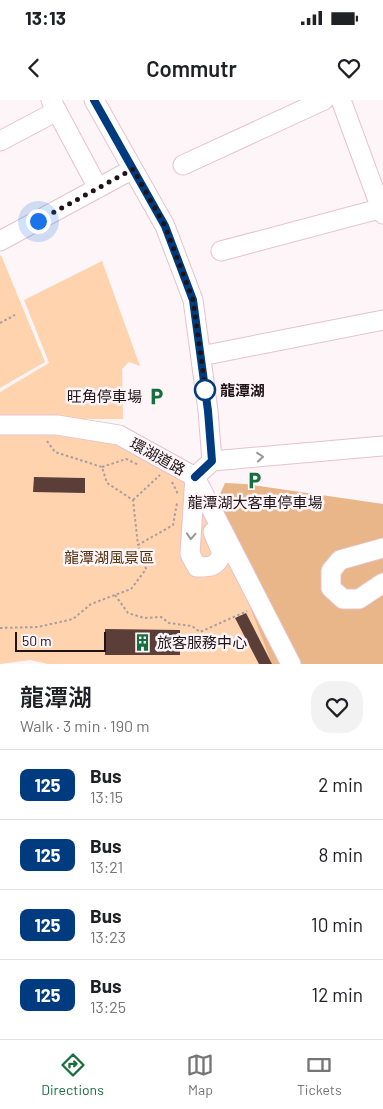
<!DOCTYPE html>
<html lang="en">
<head>
<meta charset="utf-8">
<style>
	:root { --surface:#fff; --page:#f2f2f2; --text:#202124; --muted:#757577; --line:#e0e0e0; --accent:#196e40 }
	body { margin:0; font-family:Barlow,"Noto Sans TC",sans-serif; background:var(--page); color:var(--text); height:100vh; display:flex; flex-direction:column; font-size:19px; white-space:nowrap }
	* { box-sizing:border-box; margin:0 }
	p { font-size:16px; color:var(--muted) }
	.icon { flex:none; width:28px; height:28px; fill:none; stroke:currentColor; stroke-width:2; stroke-linecap:round; stroke-linejoin:round }
	.map { position:relative; height:564px; overflow:hidden }
	.details { display:flex; flex-direction:column; background:var(--surface); flex:1 }
	.details>* { flex:none }
	.badge { padding:0 10px; border-radius:8px; font-size:18px; line-height:32px }
	.scale { position:absolute; left:15px; bottom:12px; width:91px; box-sizing:border-box; padding-left:5px; border:2px solid #201317; border-top:0; font-size:14px; line-height:18px; white-space:nowrap; color:#201317; -webkit-text-stroke:4px #fdf5f7; paint-order:stroke }
	.you { position:absolute; width:25px; height:25px; margin:-12px; border:4px solid #fff; border-radius:50%; background:#1a73e8; box-shadow:0 0 0 8px #1a73e833 }
	.map>.badge { position:absolute; translate:-50% -50%; box-shadow:0 0 0 2px #fff }
	.round { display:grid; place-items:center; flex:none; width:52px; height:52px; border-radius:20px; background:var(--page) }
	.head { display:flex; align-items:center; justify-content:space-between; height:85px; padding:0 20px }
	h1 { font-size:24px; font-weight:600; line-height:38px }
	ul { padding:0; list-style:none }
	li { display:flex; align-items:center; gap:15px; height:70px; padding:0 20px; border-top:1px solid var(--line) }
	li div { flex:1 }
	li b { display:block; font-size:19px }
	li em { font-style:normal }
	li .badge { min-width:55px; font-weight:700; text-align:center }
	.status { display:flex; justify-content:space-between; align-items:center; height:35px; padding:0 25px; background:var(--surface); direction:ltr }
	.status svg { height:14px; fill:currentColor }
	header { display:flex; justify-content:space-between; align-items:center; height:65px; padding:0 20px; background:var(--surface); font-size:22px; font-weight:600 }
	.dock { display:flex; justify-content:space-around; align-items:center; height:70px; border-top:1px solid var(--line); background:var(--surface); font-size:14px; color:var(--muted) }
	.dock a { display:grid; justify-items:center; gap:2px }
	.dock .current { color:var(--accent) }
	.map>svg:first-child { display:block }
	.green { fill:#fed3ae }
	.forest { fill:#e9b68a }
	.building { fill:#5c3e38 }
	.lines { fill:none; stroke-linecap:round; stroke-linejoin:round }
	.minor-casing { stroke:#e7c2cc; stroke-width:21 }
	.path { stroke:#a89ea0; stroke-width:2; stroke-dasharray:2.5 2.5; stroke-linecap:butt }
	.minor { stroke:#fff; stroke-width:19 }
	.oneway { stroke:#9b9597 }
	.line-casing { stroke:#fff; stroke-width:11 }
	.line { stroke:#003b80; stroke-width:8 }
	.walk { stroke:#201317; stroke-width:5; stroke-dasharray:0 9 }
	.stop-dot { fill:#fff; stroke:#003b80; stroke-width:2.5 }
	.labels { text-anchor:middle; dominant-baseline:central; stroke-width:5; stroke-linejoin:round; paint-order:stroke }
	.stop-label { font-size:15px; font-weight:bold; fill:#201317; stroke:#fdf5f7; text-anchor:start }
	.poi-label { font-size:15px; fill:#201317; stroke:#fdf5f7; text-anchor:end }
	.street-label { font-size:15px; fill:#201317; stroke:#fdf5f7 }
	.park-label { font-size:15px; fill:#543310; stroke:#fdf5f7 }
</style>
</head>
<body>
<div class="status"><b>13:13</b><svg viewBox="0 0 49 12"><path d="M0 12V9h3v3zM5 12V6h3v6zM10 12V3h3v9zM15 12V0h3v12zM26 1h20v11H26zM47 4h2v5h-2z"/></svg></div>
<header><svg class="icon" aria-label="back" viewBox="0 0 24 24"><path d="M15 5l-7 7 7 7"/></svg>Commutr<svg class="icon" aria-label="heart" viewBox="0 0 24 24"><path d="M12 20l-8-8c-3-5 5-10 8-4 3-6 11-1 8 4z"/></svg></header>
<div class="map">
<svg width="383" height="564" viewBox="0 0 383 564">
	<rect width="100%" height="100%" fill="#fdf5f7"/>
	<path class="green" d="M1 155 45 262 0 288V156Z
		M102 161 140 266 129 262 122 269 123 319H0V292L49 263 24 200Z
		M0 329 119 340 193 381 282 564H48L30 560 0 564Z"/>
	<path class="forest" d="M225 383 245 384 383 404V564H272L213 410Z"/>
	<path class="building" d="M34 377 85 378V393L33 392Z
		M246 513 272 564H259L235 518Z
		M105 529 180 530V555H105Z"/>
	<g class="lines">
		<defs>
			<path id="minor" d="M51 0 98 88
				M94 0 165 126 193 200 208 311 212 361 195 377
				M341 0 383 114
				M0 41 57 11
				M183 65 324 0
				M0 141 133 69
				M221 151 383 108
				M201 256 383 220
				M0 325H57L119 335 195 377 291 564
				M212 361 383 346
				M195 377 190 454 197 467C211 467 217 467 222 453L213 432
				M383 448 340 460 331 471V488L343 499H359L383 483"/>
		</defs>
		<use href="#minor" class="minor-casing"/>
		<path class="path" d="M0 223 15 215
			M47 341 55 352 102 367 107 383 133 400 138 445
			M102 367 126 359 139 365
			M172 382 178 394
			M133 400 160 375
			M115 495 128 513 144 518 161 517 169 523 192 526 200 532 247 511
			M0 528 38 527 73 519 91 504 131 489 146 469 138 445 173 425 177 403"/>
		<use href="#minor" class="minor"/>
	</g>
	<defs><path id="oneway-chevron" d="M-2-3.5L2.5 0L-2 3.5" fill="none" stroke-width="1.6" stroke-linecap="round" stroke-linejoin="round" transform="scale(1.25)"/></defs>
	<g class="oneway">
		<use href="#oneway-chevron" transform="translate(260 357) rotate(-5)"/>
		<use href="#oneway-chevron" transform="translate(191 436) rotate(93)"/>
	</g>
	<g class="lines">
		<defs>
			<path id="line" d="M94 0 165 126 193 200 208 311 212 361 195 377"/>
		</defs>
		<use href="#line" class="line-casing"/>
		<use href="#line" class="line"/>
		<path class="walk" d="M38 121 133 69 165 126 193 200 206 293 205 290"/>
	</g>
	<defs>
		<symbol id="parking-bare" viewBox="-9 -9 18 18"><path d="M-3.5-5.5H1a3.5 3.5 0 0 1 0 7H-1V5.5H-3.5ZM-1-3.4V-.6H.8a1.4 1.4 0 0 0 0-2.8Z" fill="#196e40" stroke="#fdf5f7" stroke-width="2.5" paint-order="stroke"/></symbol>
		<symbol id="building-bare" viewBox="-9 -9 18 18"><path d="M-4-6H4V6H1V3H-1V6H-4ZM-2.5-4.3h1.7v1.8h-1.7ZM.8-4.3h1.7v1.8H.8ZM-2.5-1h1.7V.8h-1.7ZM.8-1h1.7V.8H.8Z" fill="#196e40" stroke="#fdf5f7" stroke-width="2.5" paint-order="stroke"/></symbol>
	</defs>
	<g fill-rule="evenodd">
		<use href="#parking-bare" x="144" y="284" width="25" height="25"/>
		<use href="#parking-bare" x="242" y="368" width="25" height="25"/>
		<use href="#building-bare" x="130" y="530" width="25" height="25"/>
	</g>
	<circle class="stop-dot" cx="205" cy="290" r="10"/>
	<g class="labels">
		<g class="stop-label">
			<text x="220" y="290">龍潭湖</text>
		</g>
		<g class="poi-label">
			<text x="142" y="296">旺角停車場</text>
			<text x="255" y="402" text-anchor="middle">龍潭湖大客車停車場</text>
			<text x="157" y="542" text-anchor="start">旅客服務中心</text>
		</g>
		<g class="street-label">
			<text transform="translate(158 356) rotate(29)">環湖道路</text>
		</g>
		<g class="park-label">
			<text x="109" y="457">龍潭湖風景區</text>
		</g>
	</g>
</svg>
<div class="scale">50 m</div>
<div class="you" style="left:38px;top:121px"></div>
</div>
<section class="details">
<div class="head"><div><h1>龍潭湖</h1><p>Walk · 3 min · 190 m</p></div><a class="round"><svg class="icon" aria-label="heart" viewBox="0 0 24 24"><path d="M12 20l-8-8c-3-5 5-10 8-4 3-6 11-1 8 4z"/></svg></a></div>
<ul>
<li><span class="badge" style="background:#003b80;color:#fff">125</span><div><b>Bus</b><p>13:15</p></div><em>2 min</em></li>
<li><span class="badge" style="background:#003b80;color:#fff">125</span><div><b>Bus</b><p>13:21</p></div><em>8 min</em></li>
<li><span class="badge" style="background:#003b80;color:#fff">125</span><div><b>Bus</b><p>13:23</p></div><em>10 min</em></li>
<li><span class="badge" style="background:#003b80;color:#fff">125</span><div><b>Bus</b><p>13:25</p></div><em>12 min</em></li>
</ul>
</section>
<nav class="dock">
<a class="current"><svg class="icon" aria-label="directions" viewBox="0 0 24 24"><path d="M12 3l9 9-9 9-9-9zM9 14v-3h6M13 9l2 2-2 2"/></svg>Directions</a>
<a><svg class="icon" aria-label="map" viewBox="0 0 24 24"><path d="M3 6l6-2 6 2 6-2v14l-6 2-6-2-6 2zM9 4v14M15 6v14"/></svg>Map</a>
<a><svg class="icon" aria-label="tickets" viewBox="0 0 24 24"><path d="M3 7h18v10H3zM15 7v10"/></svg>Tickets</a>
</nav>
</body>
</html>
